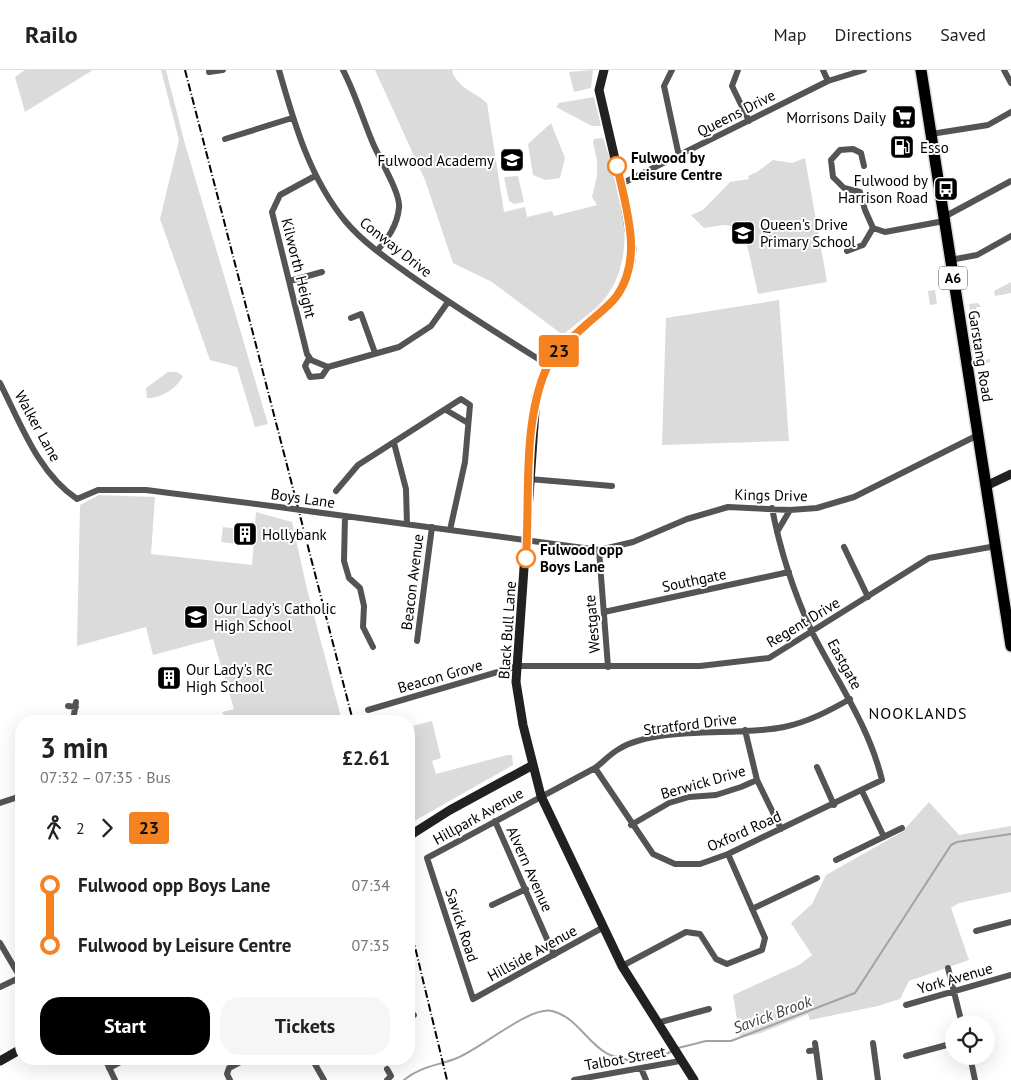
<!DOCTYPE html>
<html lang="en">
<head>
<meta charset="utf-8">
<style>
	:root { --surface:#fff; --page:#f6f6f6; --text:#222; --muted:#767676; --line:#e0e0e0; --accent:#000 }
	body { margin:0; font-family:"PT Sans",sans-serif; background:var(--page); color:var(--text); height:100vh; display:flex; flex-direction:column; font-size:19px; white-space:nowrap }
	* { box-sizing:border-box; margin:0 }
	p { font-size:16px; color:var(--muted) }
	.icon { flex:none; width:28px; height:28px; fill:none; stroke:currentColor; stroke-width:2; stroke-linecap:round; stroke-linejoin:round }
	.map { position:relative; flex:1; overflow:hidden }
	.drawer { position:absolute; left:15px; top:645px; width:400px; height:350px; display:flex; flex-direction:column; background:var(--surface); border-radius:20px; box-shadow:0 5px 20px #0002 }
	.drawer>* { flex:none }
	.badge { padding:0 10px; border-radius:4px; font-size:18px; line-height:32px }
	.fabs { position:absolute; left:945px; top:945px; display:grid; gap:10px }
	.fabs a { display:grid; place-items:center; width:50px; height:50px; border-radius:50%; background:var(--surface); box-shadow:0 5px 20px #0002; font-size:25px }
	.map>.badge { position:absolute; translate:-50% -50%; box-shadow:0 0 0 2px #fff }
	.legs { display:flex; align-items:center; gap:8px; height:55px; padding:0 25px; font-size:16px }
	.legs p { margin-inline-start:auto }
	.overview { display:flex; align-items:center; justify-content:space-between; height:85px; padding:0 25px }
	h1 { font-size:28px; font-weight:600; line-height:38px }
	.button { display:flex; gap:10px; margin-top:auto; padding:10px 25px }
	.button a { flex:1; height:58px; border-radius:20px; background:var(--accent); color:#fff; font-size:20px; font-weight:600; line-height:58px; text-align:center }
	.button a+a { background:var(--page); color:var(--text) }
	ul { padding:0 25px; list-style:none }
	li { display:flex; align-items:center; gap:18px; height:60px; font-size:19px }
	li i { display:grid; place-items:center; width:8px; height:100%; margin:0 6px; background:currentColor }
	li i::after { content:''; width:12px; height:12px; margin:-6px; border:4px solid; border-radius:50%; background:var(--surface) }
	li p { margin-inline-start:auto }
	li:first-child i { background:linear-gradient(#0000 50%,currentColor 0) }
	li:last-child i { background:linear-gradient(currentColor 50%,#0000 0) }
	header { display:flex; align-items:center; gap:30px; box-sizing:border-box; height:70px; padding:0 25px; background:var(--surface); border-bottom:1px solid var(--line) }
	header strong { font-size:24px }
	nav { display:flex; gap:28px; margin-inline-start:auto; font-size:18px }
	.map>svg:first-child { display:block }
	.green { fill:#dbdbdb }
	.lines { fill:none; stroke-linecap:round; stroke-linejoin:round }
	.stream { stroke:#a2a2a2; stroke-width:2 }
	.highway-casing { stroke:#dbdbdb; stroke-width:14 }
	.street { stroke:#545454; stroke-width:6 }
	.secondary { stroke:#212121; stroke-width:9 }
	.highway { stroke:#000; stroke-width:11 }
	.rail { stroke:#000; stroke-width:2; stroke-dasharray:8 2.5 1 2.5; stroke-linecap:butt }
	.street-bridge { stroke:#545454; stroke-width:6 }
	.line-1-casing { stroke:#fff; stroke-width:11 }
	.line-1 { stroke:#f58220; stroke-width:8 }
	.stop-1-dot { fill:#fff; stroke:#f58220; stroke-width:2.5 }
	.labels { text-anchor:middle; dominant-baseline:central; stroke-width:4; stroke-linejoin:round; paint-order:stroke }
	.shield { fill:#fff; stroke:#4c4c4c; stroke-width:1 }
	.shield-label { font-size:14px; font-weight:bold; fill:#000 }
	.street-label { font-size:15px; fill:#000; stroke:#fff }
	.poi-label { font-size:15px; fill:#000; stroke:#fff; text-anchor:start }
	.stop-label { font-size:15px; font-weight:bold; fill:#000; stroke:#fff; text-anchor:start }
	.neighbourhood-label { font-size:16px; letter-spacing:1px; fill:#000; stroke:#fff }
	.water-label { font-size:16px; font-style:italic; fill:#434343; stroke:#fff }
</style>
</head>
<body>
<header>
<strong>Railo</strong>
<nav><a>Map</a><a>Directions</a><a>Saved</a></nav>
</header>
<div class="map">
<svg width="1011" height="1010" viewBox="0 0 1011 1010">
	<rect width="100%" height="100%" fill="#fff"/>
	<path class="green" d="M25 0H93L25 42 15 7Z
		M161 0H166L185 74 268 354 255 357 237 297 210 290 160 149 179 70Z
		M375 0H453L452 2C461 20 472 20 487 33L504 142 525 137 527 147 552 141 554 146 597 135 592 127 597 106V91L593 72 594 69 603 68C620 117 640 181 606 227 595 241 576 253 563 265L492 212 453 193 425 110Z
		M593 0 591 18 574 22 569 2Z
		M594 27 601 56H592L556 37 559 33Z
		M551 53 565 88 560 108 545 110 533 105 528 74Z
		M805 88 827 212 758 224 743 157 723 155 704 158 691 145 703 140 730 112 749 109 748 106 757 102 773 90 792 93Z
		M518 106 524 132 514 134 509 131 504 107Z
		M1011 212V223L995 226 994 221Z
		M935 220 937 234 930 235 928 221Z
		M779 230 789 371 662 375 666 248Z
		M978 233 981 237H976L985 290 990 289V292L980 295 969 234Z
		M168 302H177L183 306C177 318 161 329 147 328L146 318Z
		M99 425 155 427 151 484 252 495 256 442 292 452 307 519 342 651H227L222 642 234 639 213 569 153 585 146 557 77 576 80 435Z
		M223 457 240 459 238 474 221 472Z
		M432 651 441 688 432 691 436 704 507 685H512L513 695 409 754V657Z
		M929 732 959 765 1011 756V822L959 833 951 838 969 890 909 911 900 929 878 936 810 950 808 944 761 963 740 968 733 925 799 895 812 885 791 853 812 834 826 805 902 762Z"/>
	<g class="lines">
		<path class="stream" d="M678 978 706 971H731L855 923 951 775 957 772 1011 764
			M404 1010C421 996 437 996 457 988 481 979 529 936 552 941 575 946 587 972 606 983 614 988 622 986 631 992L659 988 672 981"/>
		<defs>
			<path id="highway" d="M921 0 1011 576"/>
		</defs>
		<use href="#highway" class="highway-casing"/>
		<path class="street" d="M279 0C294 53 310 109 346 152 363 172 386 188 407 203 453 236 500 265 548 295
			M343 0C355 23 362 47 372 71 378 87 401 123 399 138 397 156 388 168 377 181
			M672 0 664 16 679 86
			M738 0 732 16 749 51
			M823 0 828 11
			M1004 0 1011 13
			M209 2 223 0
			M931 64 988 55 1011 42
			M225 69 292 48
			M864 96 861 83 853 79 840 80 831 90 833 107 844 118 860 122 865 140 873 158 885 162 944 151
			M315 106 280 125 272 142 307 284 311 290 328 297 399 277 431 256 448 232
			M621 114 828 11 864 0
			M944 147 1011 111
			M847 181 863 175 873 158
			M950 190 977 185 1011 166
			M290 211 322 202
			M351 248 361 244 375 283
			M309 288 305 296 310 307 322 306 328 297
			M0 313C21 354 38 403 77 429L98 420H146L279 437
			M446 340 468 353
			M394 373 406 419 407 454
			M529 409 612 416
			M336 421 358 395 461 329 470 335 465 392 450 460
			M315 442 599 480 633 472 687 449 728 437 790 440 817 438 854 427 978 365
			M345 446 344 491 349 508 360 518 364 536 363 557 373 577
			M777 462 790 440
			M844 477 868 527
			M599 480 608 597
			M604 542 789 502
			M417 571 432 457
			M68 636 76 637
			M368 640 518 596H700L769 588 929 488 996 476
			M73 651 76 632
			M745 660 757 710 781 759
			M817 697 834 735
			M595 698 653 784 675 794H700L728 784 882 710C869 656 837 611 812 562 794 523 780 480 772 438
			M862 721 884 767
			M0 733 21 726
			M495 751 554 885
			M631 755 669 733 689 727 716 725 741 717 757 710
			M836 790 902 758
			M492 835 526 819
			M752 839 817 808
			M602 858 473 929 427 788 595 698C603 692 610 684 619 679 659 655 737 667 784 657 808 652 829 641 850 629
			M976 861 1011 852
			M0 873 20 907
			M622 896 686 862 700 864 716 889 727 894 762 880 765 868 728 784
			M948 898 962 954
			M0 917 21 907
			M906 935 1011 905
			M409 947 414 945
			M657 953 709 939
			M873 973 878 1010
			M816 980 820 1010
			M809 981 816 980 815 973
			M906 986 954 973
			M970 986 975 1010
			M105 989 115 1010
			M312 989 324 1010
			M109 998 126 989
			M641 998 646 1010
			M387 999 391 1006 387 1010
			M230 1010 227 1004 229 998 246 989
			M574 1010 680 991"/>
		<path class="secondary" d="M604 0 599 20 624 128 632 178 631 191 622 218 614 229 564 274 548 295 536 327 516 612 523 655 541 726 622 896 694 1010
			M986 416 1011 404
			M409 766 450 740 533 695
			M0 991 21 979"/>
		<use href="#highway" class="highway"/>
		<path class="rail" d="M185 0 353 651
			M409 852 447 1010"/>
		<path class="street-bridge" d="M279 437 315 442"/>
	</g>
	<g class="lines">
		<defs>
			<path id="line-1" d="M526 488C530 427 522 353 547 297 555 280 574 266 588 253 597 245 608 237 616 227 644 189 626 138 617 96"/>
		</defs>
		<use href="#line-1" class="line-1-casing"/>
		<use href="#line-1" class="line-1"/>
	</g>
	<defs>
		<symbol id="supermarket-square" viewBox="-11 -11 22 22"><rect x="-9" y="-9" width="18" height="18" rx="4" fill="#000" stroke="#fff"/><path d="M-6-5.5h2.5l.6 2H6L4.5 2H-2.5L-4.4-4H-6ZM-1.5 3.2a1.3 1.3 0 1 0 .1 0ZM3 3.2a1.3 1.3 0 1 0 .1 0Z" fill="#fff"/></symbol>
		<symbol id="fuel-square" viewBox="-11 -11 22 22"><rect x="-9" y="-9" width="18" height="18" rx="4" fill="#000" stroke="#fff"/><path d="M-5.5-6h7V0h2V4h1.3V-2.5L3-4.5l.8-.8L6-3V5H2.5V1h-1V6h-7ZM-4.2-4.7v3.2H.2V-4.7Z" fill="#fff"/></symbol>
		<symbol id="school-square" viewBox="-11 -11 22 22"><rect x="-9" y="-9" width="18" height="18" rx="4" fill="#000" stroke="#fff"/><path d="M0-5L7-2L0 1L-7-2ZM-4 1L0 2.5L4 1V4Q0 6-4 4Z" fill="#fff"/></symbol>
		<symbol id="bus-square" viewBox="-11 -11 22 22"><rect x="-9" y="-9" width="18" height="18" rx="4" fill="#000" stroke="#fff"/><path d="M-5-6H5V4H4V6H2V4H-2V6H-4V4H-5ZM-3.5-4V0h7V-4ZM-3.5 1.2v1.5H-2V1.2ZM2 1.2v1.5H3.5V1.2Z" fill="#fff"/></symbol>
		<symbol id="building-square" viewBox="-11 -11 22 22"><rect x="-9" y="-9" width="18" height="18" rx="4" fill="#000" stroke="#fff"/><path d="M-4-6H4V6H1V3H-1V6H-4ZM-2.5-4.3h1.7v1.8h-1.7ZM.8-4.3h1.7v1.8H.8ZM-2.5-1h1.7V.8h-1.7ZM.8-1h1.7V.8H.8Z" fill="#fff"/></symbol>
	</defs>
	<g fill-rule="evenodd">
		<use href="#supermarket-square" x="890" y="33" width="28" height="28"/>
		<use href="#fuel-square" x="888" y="63" width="28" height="28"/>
		<use href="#school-square" x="498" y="76" width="28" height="28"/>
		<use href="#bus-square" x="932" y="105" width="28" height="28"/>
		<use href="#school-square" x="729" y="149" width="28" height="28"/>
		<use href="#building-square" x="231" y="450" width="28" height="28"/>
		<use href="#school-square" x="182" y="533" width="28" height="28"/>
		<use href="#building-square" x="155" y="594" width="28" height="28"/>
	</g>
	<g class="stop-1-dot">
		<circle cx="617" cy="96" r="9"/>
		<circle cx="526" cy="488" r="9"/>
	</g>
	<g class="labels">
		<rect class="shield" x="939" y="196.5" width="28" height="23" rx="4"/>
		<g class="shield-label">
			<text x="953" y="208">A6</text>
		</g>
		<g class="street-label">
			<text transform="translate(736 43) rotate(-27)">Queens Drive</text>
			<text transform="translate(396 177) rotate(38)">Conway Drive</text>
			<text transform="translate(299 198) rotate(76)">Kilworth Height</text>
			<text transform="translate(981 286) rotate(81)">Garstang Road</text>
			<text transform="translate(38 356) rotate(61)">Walker Lane</text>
			<text transform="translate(771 425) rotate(1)">Kings Drive</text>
			<text transform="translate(303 428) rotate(8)">Boys Lane</text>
			<text transform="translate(694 510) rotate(-12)">Southgate</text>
			<text transform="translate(412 512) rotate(-83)">Beacon Avenue</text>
			<text transform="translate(803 552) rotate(-31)">Regent Drive</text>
			<text transform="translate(592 554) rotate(-95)">Westgate</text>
			<text transform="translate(507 560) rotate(-86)">Black Bull Lane</text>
			<text transform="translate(845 594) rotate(61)">Eastgate</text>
			<text transform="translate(440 606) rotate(-16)">Beacon Grove</text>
			<text transform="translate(690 654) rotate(-7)">Stratford Drive</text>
			<text transform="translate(703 712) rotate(-16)">Berwick Drive</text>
			<text transform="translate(478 746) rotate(-29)">Hillpark Avenue</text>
			<text transform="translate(744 761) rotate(-24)">Oxford Road</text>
			<text transform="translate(530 799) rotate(66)">Alvern Avenue</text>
			<text transform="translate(462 855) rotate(72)">Savick Road</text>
			<text transform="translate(532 883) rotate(-29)">Hillside Avenue</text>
			<text transform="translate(955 908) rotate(-16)">York Avenue</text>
			<text transform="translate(625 988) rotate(-10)">Talbot Street</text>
		</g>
		<g class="poi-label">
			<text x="886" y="47" text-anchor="end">Morrisons Daily</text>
			<text x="920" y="77">Esso</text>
			<text x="494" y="90" text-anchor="end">Fulwood Academy</text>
			<text x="928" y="110" text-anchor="end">Fulwood by<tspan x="928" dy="17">Harrison Road</tspan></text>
			<text x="760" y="154">Queen's Drive<tspan x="760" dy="17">Primary School</tspan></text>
			<text x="262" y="464">Hollybank</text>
			<text x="214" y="538">Our Lady's Catholic<tspan x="214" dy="17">High School</tspan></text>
			<text x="186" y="599">Our Lady's RC<tspan x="186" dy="17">High School</tspan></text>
		</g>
		<g class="stop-label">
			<text x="631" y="87">Fulwood by<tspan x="631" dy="17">Leisure Centre</tspan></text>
			<text x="540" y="479">Fulwood opp<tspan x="540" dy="17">Boys Lane</tspan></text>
		</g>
		<g class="neighbourhood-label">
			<text x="918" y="643">NOOKLANDS</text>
		</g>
		<g class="water-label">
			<text transform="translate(772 944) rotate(-20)">Savick Brook</text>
		</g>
	</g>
</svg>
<div class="fabs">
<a><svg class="icon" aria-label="locate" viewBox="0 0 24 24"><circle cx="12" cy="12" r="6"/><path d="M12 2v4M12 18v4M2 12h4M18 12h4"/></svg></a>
</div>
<b class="badge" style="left:559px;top:281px;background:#f58220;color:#111">23</b>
<section class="drawer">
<div class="overview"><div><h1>3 min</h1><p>07:32 – 07:35 · Bus</p></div><b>£2.61</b></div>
<div class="legs"><svg class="icon" aria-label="walk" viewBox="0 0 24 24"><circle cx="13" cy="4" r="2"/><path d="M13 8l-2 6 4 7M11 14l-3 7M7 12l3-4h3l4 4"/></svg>2<svg class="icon" aria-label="forward" viewBox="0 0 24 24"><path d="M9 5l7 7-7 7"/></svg><b class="badge" style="background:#f58220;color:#111">23</b></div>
<ul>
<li><i style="color:#f58220"></i><b>Fulwood opp Boys Lane</b><p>07:34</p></li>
<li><i style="color:#f58220"></i><b>Fulwood by Leisure Centre</b><p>07:35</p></li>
</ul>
<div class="button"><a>Start</a><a>Tickets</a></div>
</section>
</div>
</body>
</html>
